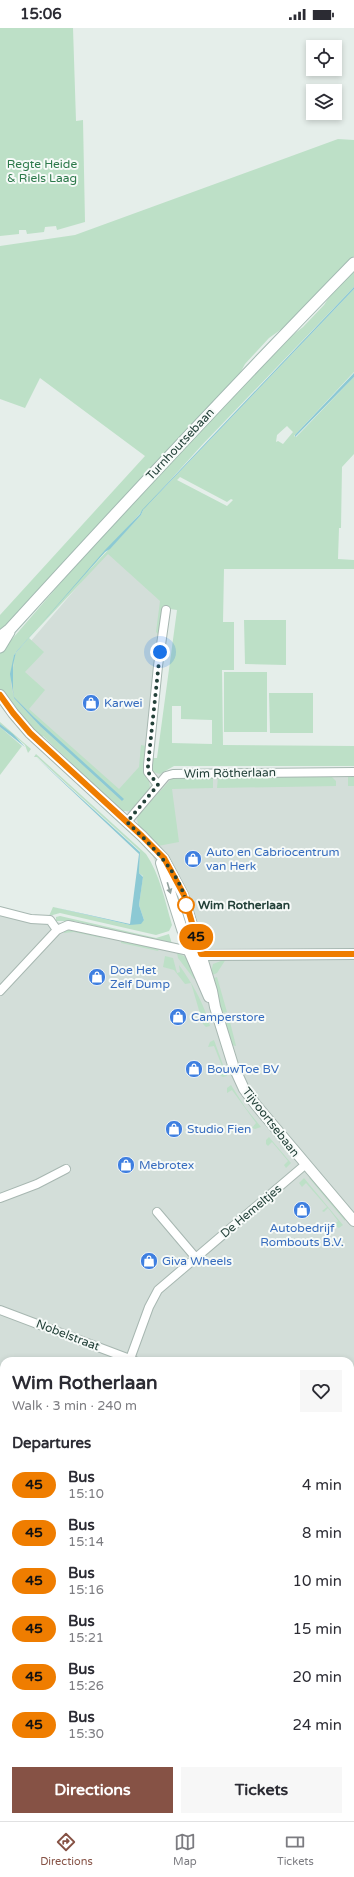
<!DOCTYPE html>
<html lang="en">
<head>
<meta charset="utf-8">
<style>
	:root { --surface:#fff; --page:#f7f7f7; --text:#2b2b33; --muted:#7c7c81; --line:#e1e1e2; --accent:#865245 }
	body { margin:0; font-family:"Varela Round",sans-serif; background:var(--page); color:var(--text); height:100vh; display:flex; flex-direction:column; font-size:15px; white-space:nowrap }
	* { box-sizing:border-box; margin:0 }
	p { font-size:13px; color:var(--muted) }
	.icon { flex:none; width:22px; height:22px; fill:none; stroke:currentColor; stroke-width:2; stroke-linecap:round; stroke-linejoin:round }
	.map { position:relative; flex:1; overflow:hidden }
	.details { position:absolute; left:0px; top:1329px; width:354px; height:464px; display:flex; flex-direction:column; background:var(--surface); border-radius:12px 12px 0 0; box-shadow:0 2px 6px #0003 }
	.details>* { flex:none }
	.badge { padding:0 8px; border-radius:13px; font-size:14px; line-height:26px }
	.controls { position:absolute; left:306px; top:12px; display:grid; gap:8px }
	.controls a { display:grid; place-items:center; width:36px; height:36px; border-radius:0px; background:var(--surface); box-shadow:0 2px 6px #0003; font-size:20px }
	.you { position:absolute; width:20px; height:20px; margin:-10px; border:3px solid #fff; border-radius:50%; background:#1a73e8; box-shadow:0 0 0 6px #1a73e833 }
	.map>.badge { position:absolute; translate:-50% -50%; box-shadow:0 0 0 2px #fff }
	h2 { padding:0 12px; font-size:15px; line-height:36px }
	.round { display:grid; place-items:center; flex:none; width:42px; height:42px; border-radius:0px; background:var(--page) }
	.overview { display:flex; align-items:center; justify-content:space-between; height:68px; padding:0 12px }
	h1 { font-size:19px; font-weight:700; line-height:30px }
	.button { display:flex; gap:8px; margin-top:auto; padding:8px 12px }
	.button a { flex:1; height:46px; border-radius:0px; background:var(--accent); color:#fff; font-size:16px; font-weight:700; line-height:46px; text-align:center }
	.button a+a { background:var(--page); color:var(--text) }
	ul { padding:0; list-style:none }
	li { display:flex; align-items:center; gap:12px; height:48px; padding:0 12px }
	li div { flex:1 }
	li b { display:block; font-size:15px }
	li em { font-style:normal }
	li .badge { min-width:44px; font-weight:700; text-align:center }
	.status { display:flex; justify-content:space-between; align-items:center; height:28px; padding:0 20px; background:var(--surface); direction:ltr }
	.status svg { height:11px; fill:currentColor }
	.tabs { display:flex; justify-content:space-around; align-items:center; height:56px; border-top:1px solid var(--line); background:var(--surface); font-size:11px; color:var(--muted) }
	.tabs a { display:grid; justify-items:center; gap:2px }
	.tabs .selected { color:var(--accent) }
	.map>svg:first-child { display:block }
	.built { fill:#d3ded9 }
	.green { fill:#bde0c7; fill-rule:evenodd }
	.water { fill:#8cc9d4 }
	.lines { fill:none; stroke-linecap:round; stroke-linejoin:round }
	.stream { stroke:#8cc9d4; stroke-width:2.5 }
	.minor-casing { stroke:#a7b7b1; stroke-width:10 }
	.tertiary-casing { stroke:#a7b7b1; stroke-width:12 }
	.secondary-casing { stroke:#a3bab2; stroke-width:13 }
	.minor { stroke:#fff; stroke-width:8 }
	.tertiary { stroke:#fff; stroke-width:10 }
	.secondary { stroke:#fff; stroke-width:11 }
	.oneway { fill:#91a09c }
	.line-casing { stroke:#fff; stroke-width:9 }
	.line { stroke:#ef7d00; stroke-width:6 }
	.walk { stroke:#234139; stroke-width:4; stroke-dasharray:0 7.2 }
	.stop-dot { fill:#fff; stroke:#ef7d00; stroke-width:2 }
	.labels { text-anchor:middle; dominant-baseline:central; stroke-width:4; stroke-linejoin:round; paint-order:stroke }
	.park-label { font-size:12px; fill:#2c794a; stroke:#f6faf8 }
	.street-label { font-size:12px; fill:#234139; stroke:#f6faf8 }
	.shop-label { font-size:12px; fill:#366cbe; stroke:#f6faf8; text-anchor:start }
	.stop-label { font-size:12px; font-weight:bold; fill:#234139; stroke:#f6faf8; text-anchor:start }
</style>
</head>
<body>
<div class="status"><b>15:06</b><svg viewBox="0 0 49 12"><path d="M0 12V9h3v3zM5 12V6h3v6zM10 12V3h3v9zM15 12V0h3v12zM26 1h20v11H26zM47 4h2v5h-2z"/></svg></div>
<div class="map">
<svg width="354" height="1793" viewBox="0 0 354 1793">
	<rect width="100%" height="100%" fill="#e5eeea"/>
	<path class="built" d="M107 524 162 571 149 736 173 749 354 746V1508H350V1333H4V1494H0V881L187 924 178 885 138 795 0 660V649Z"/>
	<path class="green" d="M0 0H73L76 93 83 92 85 194 57 202 56 198 45 199 44 204 27 206 26 202H19V206L0 208Z
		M338 111 354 112V228L290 295 269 310 245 336 238 349 0 603V587L145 428 40 350 25 380 0 371V218L75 207Z
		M354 241V259L202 417 78 554 141 487 143 482 354 261V344L294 408 296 409 299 406 354 349V426L342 439 341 500H339L338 531 354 532V541H224L223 594H234V642H222L223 717 354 718V738H174L160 746 153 744V730H157L177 582 163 580 160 608 156 604 160 573 108 526 29 610 44 624 25 644 45 662 29 681 119 761 139 739 141 717 146 718 144 744 149 753 150 760 130 783H122L68 734 69 733 43 708 41 710 28 697 0 662V625L95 515 284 314 303 299 324 277 333 263ZM287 398 293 404 283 416 278 413 276 414 277 407ZM180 449 227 474 231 471 233 472 227 478 177 452ZM34 604 16 624 14 630 12 654 14 669 34 689 123 771 122 773 40 698 14 670 11 656 14 627ZM172 678H181V691L212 692V716L172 715Z
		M244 592H286V637L245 636Z
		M224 644H267V704H224Z
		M269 665H313V705H270Z
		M0 694 31 721 28 725 25 717 0 696Z
		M0 699 22 718 0 747Z
		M36 726 146 826C160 847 165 873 172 897L169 903 156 907 60 885 49 888 53 879 130 897 144 892 139 877 143 848 139 845 140 823 37 729H34Z
		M330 747 336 753V758L217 760 218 748Z
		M348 747H354V758H348Z
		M213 748V760L172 761 179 814 158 818 138 798 137 789 172 750Z
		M60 888 156 910 169 906 172 916 74 893H56V889Z
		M68 901H72L103 908 102 910 74 904 64 905 63 903Z
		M121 913 159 921 158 923 121 915Z
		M177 925 186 929 197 951H194L178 930Z
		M165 928 173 930 177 945 180 944 179 937C193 956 204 976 210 998L206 999 203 996 191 955 185 956 174 942 163 939Z
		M226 931 217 945 210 948 213 936Z
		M217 949 227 984 221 985 211 951Z
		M230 994 236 1018 231 1017 224 996Z
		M214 1012 227 1048 223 1049 218 1046 224 1043 214 1018 208 1019 210 1014Z
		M231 1057 245 1079 261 1099 255 1101 252 1100 256 1095 232 1062 227 1065V1060Z
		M269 1109 291 1135 286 1140 284 1137 288 1133 272 1114 268 1118 266 1116V1112Z
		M304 1150 343 1197 339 1200 337 1199 334 1197 338 1193 328 1180 324 1184 322 1183 327 1179 306 1155 302 1159 299 1155Z
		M309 1150H312L345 1190V1193Z
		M350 1589 354 1590V1629H350Z
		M0 1669 4 1670V1789H350V1744H354V1793H0Z"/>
	<path class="water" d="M354 259V261L143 482 141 487 110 521 105 524 16 624 13 637V662L14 669 34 689 124 771 122 773 40 698 14 670 10 646 14 627 105 522 140 486 142 482Z
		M354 345V349L295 409V407Z
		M0 696 13 706 25 719 0 699Z
		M36 729 140 824 139 845 143 849 139 877 144 892 141 896 130 897 53 879 130 896 139 826Z"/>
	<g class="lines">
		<path class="stream" d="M0 1675 4 1676
			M350 1781 354 1778
			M290 1789 291 1793
			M344 1793 346 1789"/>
		<defs>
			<path id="minor" d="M158 757 148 744V737L158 638 166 582
				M127 794 166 748 173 746 354 744
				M0 883 31 891 50 892 57 902
				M0 963 57 902 68 897 189 923
				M0 1170 37 1156 66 1141
				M157 1184 196 1230
				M0 1282 135 1333
				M130 1331 149 1279 158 1262 306 1136"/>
			<path id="tertiary" d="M0 667 13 685 30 705 142 808 164 831 183 867 212 963 215 979 233 1037 244 1061 256 1077 354 1193
				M161 835 189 923 209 969
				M196 925 205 927 354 926
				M0 1495H4
				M350 1507H354"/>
			<path id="secondary" d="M0 609 10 601C123 477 237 355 354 235
				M0 619 9 604"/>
		</defs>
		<use href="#minor" class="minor-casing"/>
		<use href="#tertiary" class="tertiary-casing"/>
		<use href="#secondary" class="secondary-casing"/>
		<use href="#minor" class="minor"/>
		<use href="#tertiary" class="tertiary"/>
		<use href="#secondary" class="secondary"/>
	</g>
	<defs><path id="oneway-solid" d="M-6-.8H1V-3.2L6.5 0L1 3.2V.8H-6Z"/></defs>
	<use class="oneway" href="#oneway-solid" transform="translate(169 860) rotate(73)"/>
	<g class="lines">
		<defs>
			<path id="line" d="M0 667 13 685 30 705 142 808 164 830 184 867 201 926H354"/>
		</defs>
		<use href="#line" class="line-casing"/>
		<use href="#line" class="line"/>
		<path class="walk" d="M160 624 148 737V744L158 757 127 794C148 814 183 847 186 877"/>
	</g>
	<defs>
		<symbol id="shop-disc" viewBox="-11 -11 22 22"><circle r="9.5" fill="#3f7fe0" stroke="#f6faf8"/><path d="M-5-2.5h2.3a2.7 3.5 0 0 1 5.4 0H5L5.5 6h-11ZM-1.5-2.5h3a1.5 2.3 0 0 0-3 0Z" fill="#fff"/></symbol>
	</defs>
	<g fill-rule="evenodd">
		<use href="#shop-disc" x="81" y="665" width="20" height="20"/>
		<use href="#shop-disc" x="183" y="821" width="20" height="20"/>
		<use href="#shop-disc" x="87" y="939" width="20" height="20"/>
		<use href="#shop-disc" x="168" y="979" width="20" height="20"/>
		<use href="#shop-disc" x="184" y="1031" width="20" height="20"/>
		<use href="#shop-disc" x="164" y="1091" width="20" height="20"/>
		<use href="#shop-disc" x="116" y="1127" width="20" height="20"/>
		<use href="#shop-disc" x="292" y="1172" width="20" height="20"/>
		<use href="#shop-disc" x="139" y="1223" width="20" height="20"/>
	</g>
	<circle class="stop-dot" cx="186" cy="877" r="8"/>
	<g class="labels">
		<g class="park-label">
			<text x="42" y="136">Regte Heide<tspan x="42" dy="14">&amp; Riels Laag</tspan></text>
		</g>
		<g class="street-label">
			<text transform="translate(180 416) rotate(-47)">Turnhoutsebaan</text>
			<text transform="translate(230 745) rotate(-1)">Wim Rötherlaan</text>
			<text transform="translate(271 1094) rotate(52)">Tijvoortsebaan</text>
			<text transform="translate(251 1183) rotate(-40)">De Hemeltjes</text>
			<text transform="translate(68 1307) rotate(21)">Nobelstraat</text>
		</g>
		<g class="shop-label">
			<text x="104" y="675">Karwei</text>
			<text x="206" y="824">Auto en Cabriocentrum<tspan x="206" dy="14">van Herk</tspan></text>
			<text x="110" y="942">Doe Het<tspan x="110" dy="14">Zelf Dump</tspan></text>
			<text x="191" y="989">Camperstore</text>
			<text x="207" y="1041">BouwToe BV</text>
			<text x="187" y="1101">Studio Fien</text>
			<text x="139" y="1137">Mebrotex</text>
			<text x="302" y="1200" text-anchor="middle">Autobedrijf<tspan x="302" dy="14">Rombouts B.V.</tspan></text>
			<text x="162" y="1233">Giva Wheels</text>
		</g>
		<g class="stop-label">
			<text x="198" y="877">Wim Rotherlaan</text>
		</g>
	</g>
</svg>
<div class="controls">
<a><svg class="icon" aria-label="locate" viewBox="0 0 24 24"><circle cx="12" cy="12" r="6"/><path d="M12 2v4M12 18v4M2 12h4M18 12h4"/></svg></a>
<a><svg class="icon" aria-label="layers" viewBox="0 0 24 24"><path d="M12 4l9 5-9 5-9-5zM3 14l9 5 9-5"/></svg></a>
</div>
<div class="you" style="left:160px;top:624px"></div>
<b class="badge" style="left:196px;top:909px;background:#ef7d00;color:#111">45</b>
<section class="details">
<div class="overview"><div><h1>Wim Rotherlaan</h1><p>Walk · 3 min · 240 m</p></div><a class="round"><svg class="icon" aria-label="heart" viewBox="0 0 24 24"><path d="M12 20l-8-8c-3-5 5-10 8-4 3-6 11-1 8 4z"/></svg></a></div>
<h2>Departures</h2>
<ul>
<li><span class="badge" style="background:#ef7d00;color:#111">45</span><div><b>Bus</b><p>15:10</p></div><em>4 min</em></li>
<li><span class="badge" style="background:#ef7d00;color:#111">45</span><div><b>Bus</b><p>15:14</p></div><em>8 min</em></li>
<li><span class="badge" style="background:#ef7d00;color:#111">45</span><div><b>Bus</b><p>15:16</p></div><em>10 min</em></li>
<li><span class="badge" style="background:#ef7d00;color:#111">45</span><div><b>Bus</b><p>15:21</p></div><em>15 min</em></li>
<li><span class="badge" style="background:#ef7d00;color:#111">45</span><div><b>Bus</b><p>15:26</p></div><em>20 min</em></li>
<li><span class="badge" style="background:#ef7d00;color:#111">45</span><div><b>Bus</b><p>15:30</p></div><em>24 min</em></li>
</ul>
<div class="button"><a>Directions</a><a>Tickets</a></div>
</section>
</div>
<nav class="tabs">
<a class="selected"><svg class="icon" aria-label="directions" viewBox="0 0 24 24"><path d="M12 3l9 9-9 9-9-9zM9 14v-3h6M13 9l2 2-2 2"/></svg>Directions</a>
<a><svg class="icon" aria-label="map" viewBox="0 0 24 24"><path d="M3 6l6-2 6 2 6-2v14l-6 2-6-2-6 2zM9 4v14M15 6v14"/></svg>Map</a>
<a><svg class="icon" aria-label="tickets" viewBox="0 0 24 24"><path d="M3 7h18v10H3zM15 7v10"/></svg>Tickets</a>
</nav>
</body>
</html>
